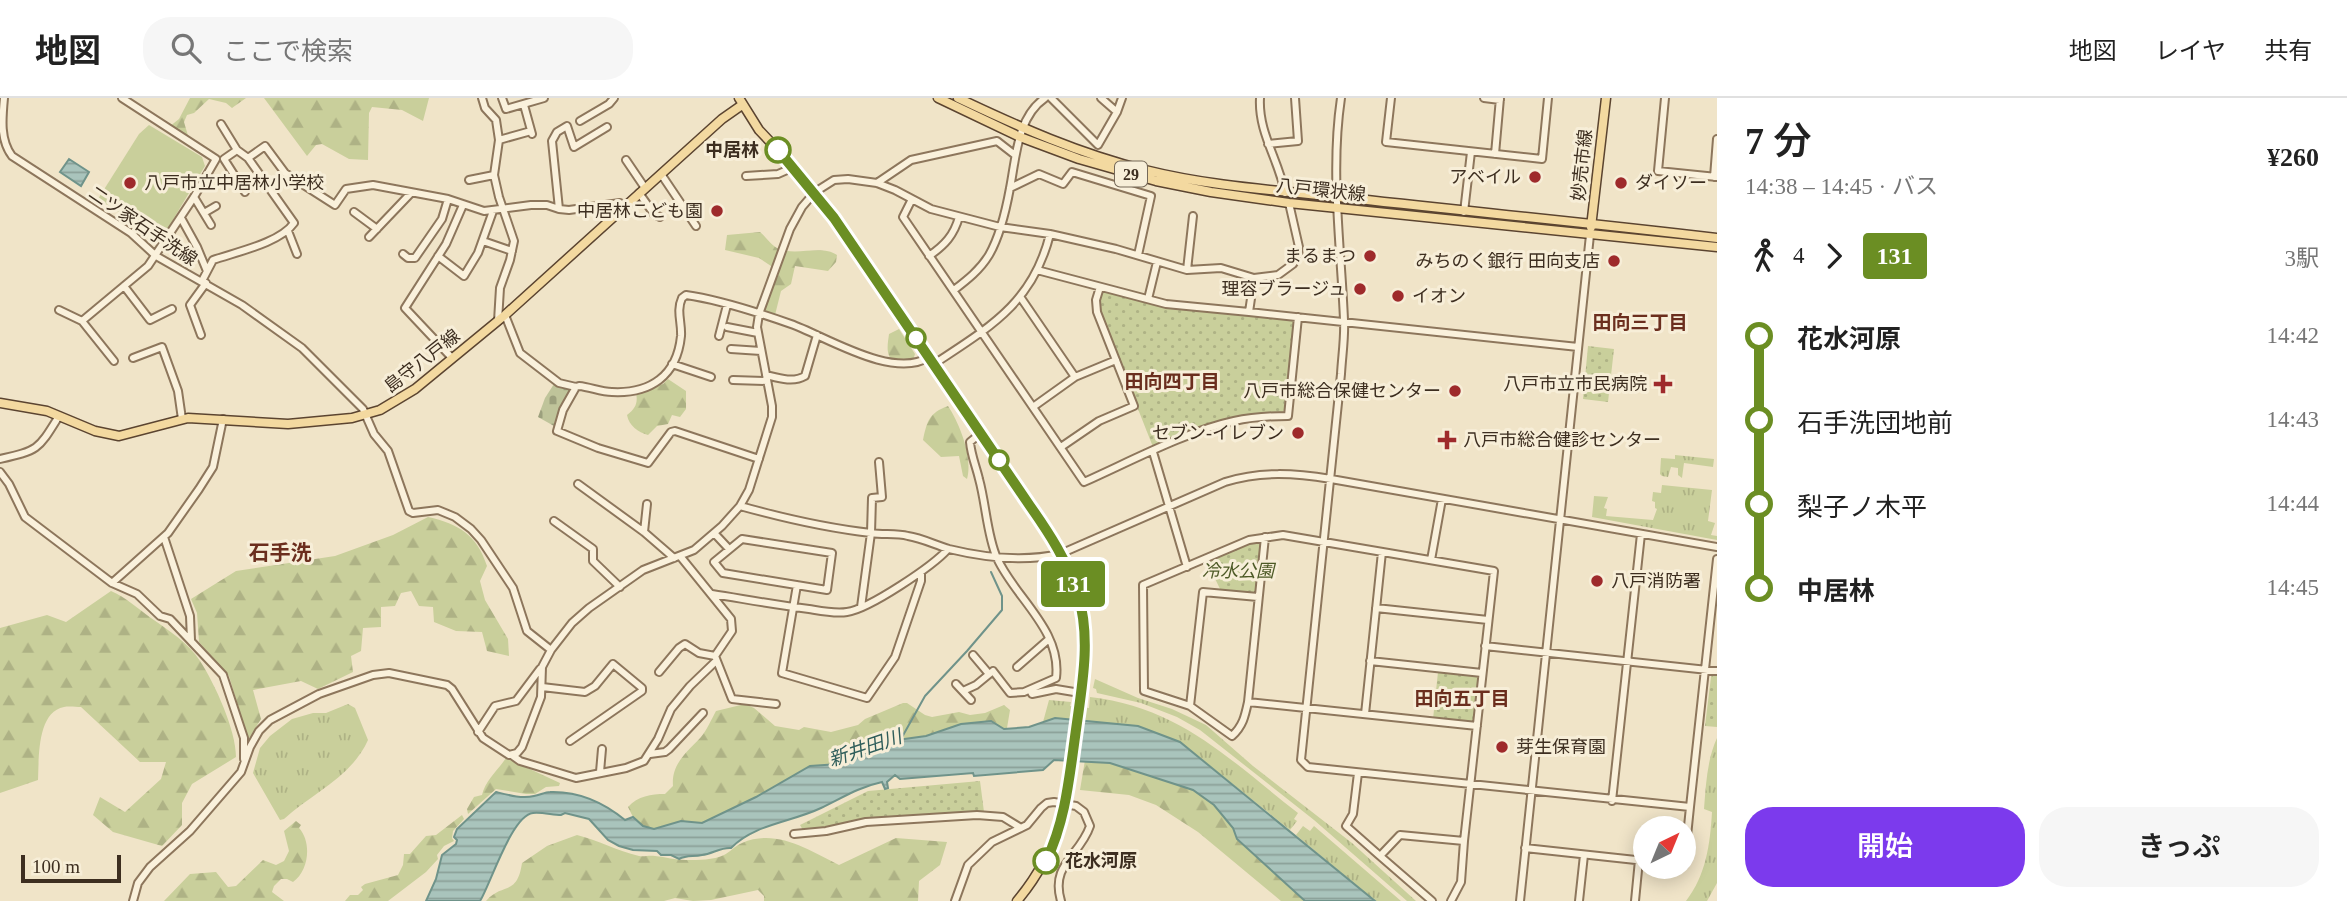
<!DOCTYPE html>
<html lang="ja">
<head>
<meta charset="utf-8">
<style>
	:root { --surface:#fff; --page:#f6f6f6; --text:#222; --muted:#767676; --line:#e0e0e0; --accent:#7c3aed }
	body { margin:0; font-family:"Times New Roman","Noto Sans JP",serif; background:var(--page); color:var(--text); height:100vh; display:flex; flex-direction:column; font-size:26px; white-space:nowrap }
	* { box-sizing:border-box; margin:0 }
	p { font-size:23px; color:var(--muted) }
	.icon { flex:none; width:38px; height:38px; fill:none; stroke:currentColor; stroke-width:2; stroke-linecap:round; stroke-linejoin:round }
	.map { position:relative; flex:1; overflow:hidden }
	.panel { display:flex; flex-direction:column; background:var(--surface); width:630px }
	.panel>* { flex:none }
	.badge { padding:0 14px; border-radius:5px; font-size:24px; line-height:46px }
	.needle { width:46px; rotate:43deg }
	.tools { position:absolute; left:1633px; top:718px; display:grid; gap:14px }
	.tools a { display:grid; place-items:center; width:63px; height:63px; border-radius:50%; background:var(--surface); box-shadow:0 4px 18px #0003; font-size:35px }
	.scale { position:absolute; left:21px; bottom:18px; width:100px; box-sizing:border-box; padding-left:7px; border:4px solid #3d2e20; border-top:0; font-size:19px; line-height:24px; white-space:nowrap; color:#3d2e20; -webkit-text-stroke:5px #f7eed8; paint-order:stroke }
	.map>.badge { position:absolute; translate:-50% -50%; box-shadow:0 0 0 4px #fff }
	.legs { display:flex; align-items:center; gap:10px; height:77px; padding:0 28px; font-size:23px }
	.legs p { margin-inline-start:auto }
	.overview { display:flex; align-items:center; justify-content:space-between; height:119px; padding:0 28px }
	h1 { font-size:38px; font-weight:600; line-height:52px }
	.button { display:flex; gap:14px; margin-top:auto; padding:14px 28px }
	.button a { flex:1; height:80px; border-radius:28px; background:var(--accent); color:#fff; font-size:28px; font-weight:600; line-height:80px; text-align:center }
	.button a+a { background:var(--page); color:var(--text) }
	ul { padding:0 28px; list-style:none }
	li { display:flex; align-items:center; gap:24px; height:84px; font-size:26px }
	li i { display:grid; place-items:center; width:10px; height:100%; margin:0 9px; background:currentColor }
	li i::after { content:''; width:18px; height:18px; margin:-9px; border:5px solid; border-radius:50%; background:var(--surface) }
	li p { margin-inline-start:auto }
	li:first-child i { background:linear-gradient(#0000 50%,currentColor 0) }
	li:last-child i { background:linear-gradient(currentColor 50%,#0000 0) }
	header { display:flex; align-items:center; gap:42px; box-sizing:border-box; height:98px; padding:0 35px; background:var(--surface); border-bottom:2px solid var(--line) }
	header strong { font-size:33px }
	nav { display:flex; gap:38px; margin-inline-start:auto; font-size:24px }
	.search { width:490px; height:63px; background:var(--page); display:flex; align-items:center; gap:18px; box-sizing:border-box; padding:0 24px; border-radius:28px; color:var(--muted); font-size:26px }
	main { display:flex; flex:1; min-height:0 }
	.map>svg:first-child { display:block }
	.grass { fill:url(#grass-tufts) }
	.forest { fill:url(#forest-firs) }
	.cemetery { fill:url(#cemetery-stones) }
	.park { fill:url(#park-dots) }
	.garden { fill:#c9cf9b }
	.water { fill:url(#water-rules); stroke:#6f938a; stroke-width:2 }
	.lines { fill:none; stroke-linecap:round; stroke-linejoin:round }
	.stream { stroke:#6f938a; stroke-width:2 }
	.minor-casing { stroke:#8d765c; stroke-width:10 }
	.major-casing { stroke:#5b4430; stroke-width:11 }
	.minor { stroke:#faf1dc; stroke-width:6 }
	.major { stroke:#f3d9a0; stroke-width:8 }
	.line-1-casing { stroke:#fff; stroke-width:16 }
	.line-1 { stroke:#6b8e23; stroke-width:10 }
	.stop-1-dot { fill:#fff; stroke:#6b8e23; stroke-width:3.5 }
	.poi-dot { fill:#9e2a2b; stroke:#f7eed8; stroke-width:2.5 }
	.labels { text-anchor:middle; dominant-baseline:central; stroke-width:6; stroke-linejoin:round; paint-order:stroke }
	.shield { fill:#f7eed8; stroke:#756857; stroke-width:2 }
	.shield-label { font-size:16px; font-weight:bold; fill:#3d2e20 }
	.stop-label { font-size:18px; font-weight:bold; fill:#3d2e20; stroke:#f7eed8; text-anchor:end }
	.street-label { font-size:18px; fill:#3d2e20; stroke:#f7eed8 }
	.poi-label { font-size:18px; fill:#3d2e20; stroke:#f7eed8; text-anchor:end }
	.park-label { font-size:18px; font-style:italic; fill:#4d5a26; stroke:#f7eed8 }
	.neighbourhood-label { font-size:19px; font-weight:bold; fill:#6b2e1e; stroke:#f7eed8 }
	.water-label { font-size:19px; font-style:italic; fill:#2f5d5a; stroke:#f7eed8 }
	.quarter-label { font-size:21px; font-weight:bold; fill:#6b2e1e; stroke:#f7eed8 }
</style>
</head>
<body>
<header>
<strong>地図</strong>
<div class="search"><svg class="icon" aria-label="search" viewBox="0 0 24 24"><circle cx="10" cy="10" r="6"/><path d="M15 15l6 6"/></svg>ここで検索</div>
<nav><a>地図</a><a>レイヤ</a><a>共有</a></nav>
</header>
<main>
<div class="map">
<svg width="1717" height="803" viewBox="0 0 1717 803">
	<defs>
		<pattern id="grass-tufts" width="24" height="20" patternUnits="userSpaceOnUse" patternTransform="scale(1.75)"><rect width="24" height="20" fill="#c9cf9b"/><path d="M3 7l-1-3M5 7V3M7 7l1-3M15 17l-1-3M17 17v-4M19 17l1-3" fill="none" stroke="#aeb285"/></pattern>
		<pattern id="forest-firs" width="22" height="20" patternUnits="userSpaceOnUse" patternTransform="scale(1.75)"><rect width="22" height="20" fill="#c9cf9b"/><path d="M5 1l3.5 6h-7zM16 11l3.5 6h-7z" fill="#aeb285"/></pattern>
		<pattern id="cemetery-stones" width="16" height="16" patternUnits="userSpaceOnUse" patternTransform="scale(1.75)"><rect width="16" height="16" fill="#bfc49a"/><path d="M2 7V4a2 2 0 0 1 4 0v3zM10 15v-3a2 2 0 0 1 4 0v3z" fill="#9ca07d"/></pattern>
		<pattern id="park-dots" width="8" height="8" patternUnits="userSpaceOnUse" patternTransform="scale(1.75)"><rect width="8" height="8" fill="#c9cf9b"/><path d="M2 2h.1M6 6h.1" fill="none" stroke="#aeb285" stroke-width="1.8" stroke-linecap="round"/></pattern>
		<pattern id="water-rules" width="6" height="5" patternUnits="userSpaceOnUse" patternTransform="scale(1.75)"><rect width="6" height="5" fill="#a9c4bc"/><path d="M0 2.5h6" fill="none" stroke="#8ba098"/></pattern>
	</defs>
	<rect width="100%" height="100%" fill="#f0e4c8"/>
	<path class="grass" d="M1675 357 1714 361 1713 369 1684 365 1682 380 1678 377V370L1671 369 1668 379 1662 378 1660 376 1661 360 1675 361Z
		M1662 387 1712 392 1708 423 1715 425 1711 437 1717 438V442L1592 419 1594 398 1608 399 1604 410 1607 411 1606 418 1653 422 1657 411 1655 410V404L1652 403 1653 394 1661 395Z
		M1095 581 1138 600 1172 611 1206 627 1253 668 1352 745 1416 803H1407L1314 722 1200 632 1177 619 1141 605 1097 595 1096 591 1093 590Z
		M1090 599C1180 609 1231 663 1298 715L1294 721 1297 723 1290 732 1180 644 1138 628 1043 624 1049 602 1071 604 1070 608 1089 610Z
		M348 606 355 610 368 642C351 680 312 695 284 721L280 722 253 675 260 650 270 638 292 621 313 615H326Z
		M1717 640V785L1707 803H1686C1706 777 1710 747 1712 714L1704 711C1706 686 1707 662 1717 640Z
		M1303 728 1310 733 1314 728 1401 803H1375L1296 737Z"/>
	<path class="forest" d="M190 0H246L232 10 226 5 209 1 194 15 187 17 184 24 189 41 169 29 179 21Z
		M264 0H429L423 23 402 12 372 9 369 15 368 62 349 61 322 46 316 47 307 58Z
		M760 134C765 138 771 147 777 150 795 159 821 146 837 157L836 164 828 173 795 168 791 186 781 193 775 217 763 213 777 172 759 160 725 152 727 137Z
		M899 231 915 256 913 262 893 263C885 256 888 245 889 236Z
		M668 281 686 293V311L680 319 672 317 668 326 657 328 648 337C638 334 629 328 627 317 636 310 638 305 636 294L663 286Z
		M948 308C960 326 973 360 967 381L963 378 959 358 941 359 923 342C927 323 929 315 948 308Z
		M428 419C459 426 477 437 487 468L480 483 485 502 508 541 509 558 487 553 482 534 456 533 434 524 433 509 419 508 411 493 401 495 395 508 381 509V529L363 530 361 553 351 558 353 574 318 591 301 583 253 592 261 621 248 642 229 578 199 544 197 515 191 501 236 473 335 458 393 437Z
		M111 493C127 500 137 510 151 520 168 532 189 545 200 563 215 586 236 632 236 659L192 686 182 705V727L162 748 113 734 93 717 100 699 125 714 161 681 166 664H140L81 609C76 609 69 608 64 609 37 614 39 660 38 682L0 695V530L47 517 66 524Z
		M903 605H907L925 617 932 619 959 614 970 617 985 615 1004 607 1010 612 1007 630 1003 631 991 623 961 626 926 638 883 644 860 658 839 666 810 668 756 699 702 725 681 723 654 731 643 728 633 719 628 709C638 698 651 696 665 696L673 688C671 666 687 654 701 639 707 632 711 622 716 613L745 606 754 610 775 628 799 632 804 629 831 634 858 627 865 621Z
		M506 660 560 685 559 688 546 689 535 696H526L496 691 468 716 467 711 474 699 482 697C485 683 498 672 506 660Z
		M1085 662 1110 665 1193 692 1214 707 1233 730 1238 741 1305 803H1281L1198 734 1156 707 1129 697 1080 692Z
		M462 717 464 721 453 733 452 740 454 743 444 748 437 757 438 761 426 774 388 803H345L350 797H358L363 792 361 789 365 786 398 777 403 767 404 756H410L426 738 436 737Z
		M296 723 301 727 299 730C312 744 309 773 293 784L287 781H281L274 788 272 794 284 803H164L190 776 216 774 228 789 236 788 263 762 276 767 284 763 289 753 284 733Z
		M577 737C598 742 617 753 639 758 644 759 649 757 655 758 666 759 675 762 686 762 699 762 713 762 724 757 730 754 735 748 742 745 776 730 809 752 839 767L896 740 947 744 940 767 919 783 918 803H764V798L758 792 711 802 693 803 675 800 664 803H486C502 784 517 799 522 765L547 748Z"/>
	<path class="cemetery" d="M554 286 572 292 556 328H554L538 319 545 300Z"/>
	<path class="park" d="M1104 193 1164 208 1291 221 1294 224 1284 312 1282 315C1235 315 1196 331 1153 349L1102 220C1099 211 1097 199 1104 193Z
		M1588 248 1614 251 1608 304 1583 301Z
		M1258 443 1261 446 1256 493 1253 496 1221 493 1207 464Z
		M1438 574 1477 578 1479 580 1474 623 1472 625 1433 621Z
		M1713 576H1717V629L1705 628 1711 579Z
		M980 683 984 714 865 721 804 734 800 727 868 693Z"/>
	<path class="garden" d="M149 27 202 59 205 68 161 142 98 101 139 36Z"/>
	<path class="water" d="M69 61 89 74 81 88 60 74Z
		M1055 620 1138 628 1180 644 1375 803H1305L1237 741 1233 730 1214 707 1193 692 1110 665 1054 662 1043 672 974 678 973 675 900 681 895 677 887 684 888 690 885 691 882 684C859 689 842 700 821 710 792 724 754 726 731 750 721 749 712 756 702 757 693 759 687 757 679 761L671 757H661L657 753 633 752 619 748 608 742 589 721 565 715 561 717C553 717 542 714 533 715 512 717 491 785 480 803H426L436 781 442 757 456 746 457 742 454 739 457 731 496 694C508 697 522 701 534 698 540 697 545 694 550 694 579 693 603 704 625 722L633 719 643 728 654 731 681 723 702 725 756 699 810 668 839 666 860 658 883 644 926 638 961 626 991 623 1004 631 1029 629Z"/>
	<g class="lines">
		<path class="stream" d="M901 641 925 598 967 553 1002 512V498L991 474"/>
		<defs>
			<path id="minor" d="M4 0C2 21 0 42 12 58L131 135 156 158 242 207 302 250 363 311 374 336 388 353 409 413 413 415 438 412 455 419 471 431 481 442 513 490 527 533 551 552
				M482 0 485 10 496 22 499 42 494 77 499 99 514 143 510 162 500 190 498 223
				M502 0 506 11 544 0
				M1051 0 1098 47 1117 14 1122 0
				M1101 0 1117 14
				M1260 0C1258 35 1279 62 1285 95
				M1341 0C1330 74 1341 148 1344 222 1345 239 1342 258 1341 276L1301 662 1308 669 1690 709 1717 461
				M1391 0 1386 44 1542 61 1548 0
				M1484 0 1500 2
				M1665 0 1658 73 1717 79
				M524 7 532 36
				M580 23 609 6 614 0
				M221 26 237 52 248 60
				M499 42 531 33
				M1268 46 1298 43 1295 0
				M237 52 224 61 245 94
				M1495 56 1500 0
				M626 62 645 90
				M661 76 696 128
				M746 78 778 76 794 69
				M1714 79 1717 41
				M469 82 494 77
				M877 85 911 62 997 43 1015 57
				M1010 90 1039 76 1063 86 1072 74 1151 98 1138 157
				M639 95 654 116 660 119
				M194 99 211 127
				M912 101 903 119 1084 384C1129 364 1187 333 1234 323 1252 319 1269 318 1288 318L1298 219
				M559 111 552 43 557 34 567 28 574 49 607 29
				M354 114 377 131
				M1464 114 1471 54
				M204 115 216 108
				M181 120 197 149 207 173
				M288 133 297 156
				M369 139 411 95
				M483 143 512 153
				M403 156 408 160H415L442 121 448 101
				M438 158 464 178 478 155 493 113
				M929 158C945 147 954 137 959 119
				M1037 172 1166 206 1249 214
				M1187 172 1193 118
				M1254 180 1249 214 1578 249
				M202 183 213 162C236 154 280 145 294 125L248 60 265 48 285 75 335 107 346 91 373 87 448 101 484 113 531 107H547L559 111 569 112 620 105 624 110
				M124 188 150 222 172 211
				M954 192C967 182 980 172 989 157 1000 138 1006 112 1010 90 1016 60 1017 19 1045 0
				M1021 200 1075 279
				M1148 201 1157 164
				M59 212 82 223 148 168 194 99 216 61 122 0
				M505 217 520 255 559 285 576 289 579 288C590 289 601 294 612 294 650 296 677 278 681 238 682 225 676 213 682 200L686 197C721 202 757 214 791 226 825 238 893 282 929 259
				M82 223 114 263
				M727 229 758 235
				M201 237 190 207 206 185
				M719 238 727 207
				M731 251 761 253
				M133 260 162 249 178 293 182 321
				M452 260 405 210 446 146 463 107
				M672 266 711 279
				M934 266C990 229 1033 205 1050 136
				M766 277C778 280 793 285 805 278L817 237
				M733 282 767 283
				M576 289 563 312 557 333 598 350 648 365 671 334 675 333 759 361
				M1033 309 1075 279 1116 262
				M1061 349 1099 323 1134 308 1097 214 1096 202 1100 189
				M1153 354 1187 469
				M0 361C39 352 38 352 59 318
				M0 374 9 386 25 419 112 485 137 496 160 518 170 521 223 577 244 640V661
				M578 386 644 434 674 460
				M740 408C783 420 826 430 871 435 883 437 896 435 908 438 922 440 935 447 949 451 986 460 1024 464 1060 456L1225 384C1261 373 1294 375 1331 381L1717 449
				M554 423 593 451V463L620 489
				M644 434 647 406
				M715 436 729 451
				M164 439 190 518 191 542
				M1265 439 1248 604C1245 618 1243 628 1232 638L1190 608 1144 593 1143 487 1249 442 1283 437 1494 473 1464 743 1400 737 1380 758 1346 728 1353 716 1358 675
				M742 441 832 455 827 492 723 475 714 464Z
				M680 458 731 521 732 533 715 558 732 601 776 606
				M1431 462 1442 401
				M112 485 168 435 199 391 213 369 223 321
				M797 487 782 575 867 600 895 559 921 483V474
				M712 496C744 501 776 507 809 511 821 513 835 516 847 514 869 511 933 468 948 451
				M861 509 871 435 872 400 882 399 879 364
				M1376 510 1488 522
				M1485 548 1717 573
				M973 557 989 576
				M1370 563 1482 575
				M1017 569 1049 541
				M659 574 679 550 685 546 699 555 715 558
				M956 586 971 602
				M542 589 585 594 595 588 613 566 642 590V593L570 643
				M1030 592 1032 596 1056 591 1080 595
				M963 593 976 587 993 573 1010 595 1024 594 1056 580C1062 532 1015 500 997 460 987 438 986 406 979 381 976 368 971 357 970 344L981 335
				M1248 604 1477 628
				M1190 608 1203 494 1258 499
				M1365 616 1382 454
				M478 634 495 608 516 603 540 571
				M650 656 665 654 669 651 703 615
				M513 658 520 663 576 680 626 670 644 663 658 641 671 611 690 588 716 563
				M600 674 602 651
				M1612 703 1641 436
				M794 736 826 733 866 724 977 717 1003 719 1021 730
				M1525 750 1645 763
				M1380 758 1432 803
				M1684 767 1690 709
				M133 803 138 785 150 769 190 733 241 674 250 649 259 633 270 622 319 596 373 577 389 575 447 587 452 591 483 640 509 657 517 655 522 649 541 599 542 569 551 552 572 525 589 510 643 472 694 452 722 428 740 408 749 392 772 319V308L757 229 759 216 790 131 802 109 815 94 834 82 848 81 877 85 895 92 931 111 1000 129 1050 136 1116 151 1187 172 1221 170 1254 180 1278 177 1293 166 1298 158 1299 149 1289 105
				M955 803 968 767 992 744 1027 727 1041 710 1047 705 1054 704 1076 708 1084 714 1090 728C1080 758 1050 766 1061 803
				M1451 803 1461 784 1464 743
				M1520 803 1590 137
				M1579 803 1584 757
				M1635 803 1639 762"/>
			<path id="major" d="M739 0 759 32 794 69 834 119 1049 435C1067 467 1083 503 1085 540 1086 567 1080 597 1076 625 1067 695 1065 746 1017 803
				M938 0 1020 39 1079 61 1156 83 1211 94 1289 105 1717 149
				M958 0C1019 29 1080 56 1145 72 1209 88 1273 92 1339 99 1465 113 1591 125 1717 140
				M1591 129 1606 0
				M0 305 47 313 95 333 119 338 188 320 288 326 352 320 380 312 415 291 505 217 722 21 742 7"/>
		</defs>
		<use href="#minor" class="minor-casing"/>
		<use href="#major" class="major-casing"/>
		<use href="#minor" class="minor"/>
		<use href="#major" class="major"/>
	</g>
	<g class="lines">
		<defs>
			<path id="line-1" d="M778 52 834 120 1030 408C1049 435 1068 464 1078 497 1092 542 1081 593 1075 639 1069 682 1065 724 1046 763"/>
		</defs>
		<use href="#line-1" class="line-1-casing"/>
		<use href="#line-1" class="line-1"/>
	</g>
	<g class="stop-1-dot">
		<circle cx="778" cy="52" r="12"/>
		<circle cx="916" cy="240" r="9"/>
		<circle cx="999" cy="362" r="9"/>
		<circle cx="1046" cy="763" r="12"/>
	</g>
	<g class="poi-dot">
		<circle cx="1535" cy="79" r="7"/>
		<circle cx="130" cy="85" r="7"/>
		<circle cx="1621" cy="85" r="7"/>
		<circle cx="717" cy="113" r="7"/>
		<circle cx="1370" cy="158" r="7"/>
		<circle cx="1614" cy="163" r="7"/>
		<circle cx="1360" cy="191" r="7"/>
		<circle cx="1398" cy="198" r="7"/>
		<path d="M1659.5 275.5h7v7h7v7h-7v7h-7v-7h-7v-7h7z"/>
		<circle cx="1455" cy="293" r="7"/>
		<circle cx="1298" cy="335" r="7"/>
		<path d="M1443.5 331.5h7v7h7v7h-7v7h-7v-7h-7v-7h7z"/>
		<circle cx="1597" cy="483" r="7"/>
		<circle cx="1502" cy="649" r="7"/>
	</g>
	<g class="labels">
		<rect class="shield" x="1115" y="63.5" width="32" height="25" rx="5"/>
		<g class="shield-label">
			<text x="1131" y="76">29</text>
		</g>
		<g class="stop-label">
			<text x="759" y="52">中居林</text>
			<text x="1065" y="763" text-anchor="start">花水河原</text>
		</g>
		<g class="street-label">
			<text transform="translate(1582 67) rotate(-84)">妙売市線</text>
			<text transform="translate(1321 92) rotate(6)">八戸環状線</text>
			<text transform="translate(143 128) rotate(34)">二ツ家石手洗線</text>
			<text transform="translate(422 263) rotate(-38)">島守八戸線</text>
		</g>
		<g class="poi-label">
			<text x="1521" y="79">アベイル</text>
			<text x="144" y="85" text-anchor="start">八戸市立中居林小学校</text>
			<text x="1635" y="85" text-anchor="start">ダイソー</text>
			<text x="703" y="113">中居林こども園</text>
			<text x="1356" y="158">まるまつ</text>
			<text x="1600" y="163">みちのく銀行 田向支店</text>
			<text x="1346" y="191">理容ブラージュ</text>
			<text x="1412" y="198" text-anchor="start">イオン</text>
			<text x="1647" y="286">八戸市立市民病院</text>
			<text x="1441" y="293">八戸市総合保健センター</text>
			<text x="1284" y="335">セブン-イレブン</text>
			<text x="1463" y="342" text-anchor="start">八戸市総合健診センター</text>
			<text x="1611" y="483" text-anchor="start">八戸消防署</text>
			<text x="1516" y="649" text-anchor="start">芽生保育園</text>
		</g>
		<g class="park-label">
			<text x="1238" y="473">冷水公園</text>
		</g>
		<g class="neighbourhood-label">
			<text x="1640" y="224">田向三丁目</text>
			<text x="1172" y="283">田向四丁目</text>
			<text x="1462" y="600">田向五丁目</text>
		</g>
		<g class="water-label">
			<text transform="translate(865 650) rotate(-19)">新井田川</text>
		</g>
		<g class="quarter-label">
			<text x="280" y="455">石手洗</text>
		</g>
	</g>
</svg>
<div class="tools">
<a><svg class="needle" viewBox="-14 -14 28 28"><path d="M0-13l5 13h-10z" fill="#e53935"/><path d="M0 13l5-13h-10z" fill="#767676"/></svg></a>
</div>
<div class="scale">100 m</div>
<b class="badge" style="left:1073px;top:486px;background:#6b8e23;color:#fff">131</b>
</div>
<section class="panel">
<div class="overview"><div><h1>7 分</h1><p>14:38 – 14:45 · バス</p></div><b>¥260</b></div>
<div class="legs"><svg class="icon" aria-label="walk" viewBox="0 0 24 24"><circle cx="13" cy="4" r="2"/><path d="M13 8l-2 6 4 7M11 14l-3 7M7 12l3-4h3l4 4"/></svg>4<svg class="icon" aria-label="forward" viewBox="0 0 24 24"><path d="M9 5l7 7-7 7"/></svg><b class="badge" style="background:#6b8e23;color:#fff">131</b><p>3駅</p></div>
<ul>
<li><i style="color:#6b8e23"></i><b>花水河原</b><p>14:42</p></li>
<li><i style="color:#6b8e23"></i><span>石手洗団地前</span><p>14:43</p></li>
<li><i style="color:#6b8e23"></i><span>梨子ノ木平</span><p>14:44</p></li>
<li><i style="color:#6b8e23"></i><b>中居林</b><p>14:45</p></li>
</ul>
<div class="button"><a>開始</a><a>きっぷ</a></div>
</section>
</main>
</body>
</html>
